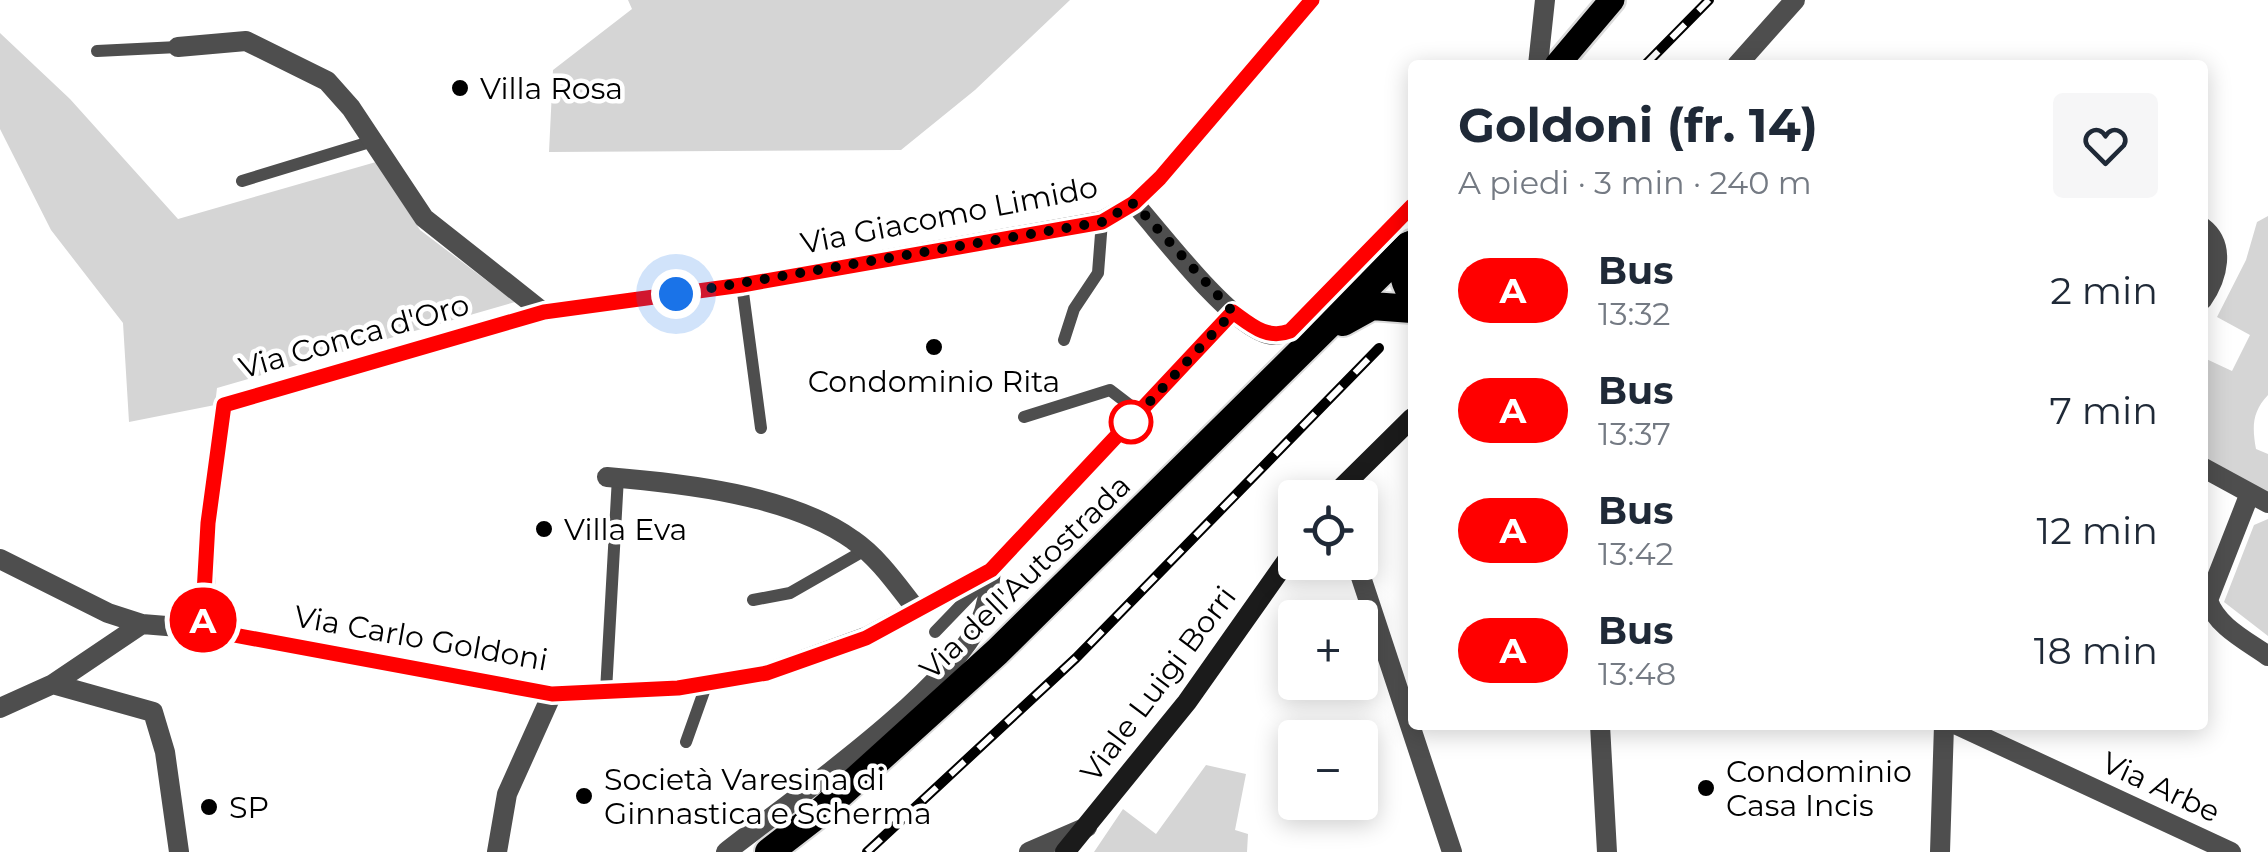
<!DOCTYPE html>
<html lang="it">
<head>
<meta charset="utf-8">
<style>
	:root { --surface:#fff; --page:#f6f6f7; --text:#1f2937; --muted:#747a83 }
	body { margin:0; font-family:Montserrat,sans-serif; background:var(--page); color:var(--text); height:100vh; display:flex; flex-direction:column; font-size:38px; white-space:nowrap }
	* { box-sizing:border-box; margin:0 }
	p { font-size:32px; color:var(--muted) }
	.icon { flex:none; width:55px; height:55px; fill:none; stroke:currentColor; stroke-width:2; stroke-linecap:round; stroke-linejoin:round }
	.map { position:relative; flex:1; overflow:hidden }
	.panel { position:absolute; left:1408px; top:60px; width:800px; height:670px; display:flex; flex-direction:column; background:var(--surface); border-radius:10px; box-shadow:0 5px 25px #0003 }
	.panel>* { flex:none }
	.badge { padding:0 20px; border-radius:32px; font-size:35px; line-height:65px }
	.controls { position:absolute; left:1278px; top:480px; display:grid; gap:20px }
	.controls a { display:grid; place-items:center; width:100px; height:100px; border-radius:10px; background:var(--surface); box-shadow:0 5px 25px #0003; font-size:50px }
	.you { position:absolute; width:50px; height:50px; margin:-25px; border:8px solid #fff; border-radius:50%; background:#1a73e8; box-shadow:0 0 0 15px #1a73e833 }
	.map>.badge { position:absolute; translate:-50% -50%; box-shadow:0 0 0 5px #fff }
	.round { display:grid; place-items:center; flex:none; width:105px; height:105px; border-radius:10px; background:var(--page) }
	.headline { display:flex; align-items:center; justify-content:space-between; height:170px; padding:0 50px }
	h1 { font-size:48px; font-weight:700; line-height:75px }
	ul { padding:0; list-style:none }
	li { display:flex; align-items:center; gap:30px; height:120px; padding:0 50px }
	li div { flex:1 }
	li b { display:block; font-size:38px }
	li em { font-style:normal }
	li .badge { min-width:110px; font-weight:700; text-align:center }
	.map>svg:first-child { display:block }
	.green { fill:#d5d5d5 }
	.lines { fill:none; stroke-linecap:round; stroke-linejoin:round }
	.primary-casing { stroke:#dbdbdb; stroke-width:30 }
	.trunk-casing { stroke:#dbdbdb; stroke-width:32 }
	.service { stroke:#4e4e4e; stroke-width:12 }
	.minor { stroke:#4e4e4e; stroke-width:20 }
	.tertiary { stroke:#4e4e4e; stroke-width:20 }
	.secondary { stroke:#1b1b1b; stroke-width:20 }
	.primary { stroke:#000; stroke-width:25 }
	.trunk { stroke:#000; stroke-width:28 }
	.rail-casing { stroke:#000; stroke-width:10 }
	.rail { stroke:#fff; stroke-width:6; stroke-dasharray:19; stroke-linecap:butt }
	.line-casing { stroke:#fff; stroke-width:22 }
	.line { stroke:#f00; stroke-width:15 }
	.walk { stroke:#000; stroke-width:10; stroke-dasharray:0 18 }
	.poi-dot { fill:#000; stroke:#fff; stroke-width:4 }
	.stop-dot { fill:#fff; stroke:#f00; stroke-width:5 }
	.labels { text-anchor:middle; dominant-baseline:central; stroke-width:9; stroke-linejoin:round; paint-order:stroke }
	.poi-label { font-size:30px; fill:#000; stroke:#fff; text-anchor:start }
	.street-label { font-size:30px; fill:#000; stroke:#fff }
</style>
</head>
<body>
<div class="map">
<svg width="2268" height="852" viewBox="0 0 2268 852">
	<rect width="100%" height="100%" fill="#fff"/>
	<path class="green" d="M628 0H1070L975 90 901 150 549 152 553 70 632 9Z
		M0 33 70 99 178 219 376 162 420 230 515 302 217 388 215 405 129 422 123 323 51 230 0 129Z
		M2268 216V395C2252 412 2252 427 2256 449L2268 454V495L2203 461 2202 357 2232 371 2250 335 2217 317 2246 260 2257 222Z
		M2268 519V636L2224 602 2254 525Z
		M1206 765 1246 774 1235 830 1248 834 1247 852H1094L1123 809 1156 834Z"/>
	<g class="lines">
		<defs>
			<path id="primary" d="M1557 65 1612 0
				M1411 243C1397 263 1400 278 1412 298"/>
			<path id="trunk" d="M1343 322 1372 306 1412 309
				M769 852 817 815 997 652 1408 246"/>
		</defs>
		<use href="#primary" class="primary-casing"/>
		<use href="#trunk" class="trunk-casing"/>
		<path class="service" d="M97 51 178 47
			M242 181 373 141
			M742 285 761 428
			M1064 340 1074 309 1098 273 1102 221
			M1024 417 1110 390 1140 413
			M753 600 790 593 865 550
			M935 632 989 576
			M606 691 618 477
			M686 742 707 683"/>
		<path class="minor" d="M178 47 246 41 327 81 351 108 424 218 543 312
			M1737 65 1795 0
			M1134 203C1164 237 1222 314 1260 331 1273 338 1285 335 1296 326L1412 206
			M2202 227C2226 245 2218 277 2202 300
			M2202 467 2268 503
			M607 477C682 483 791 495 853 540 879 558 897 585 916 609
			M2250 493 2208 600C2216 626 2247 641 2268 656
			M0 559 108 613 142 624 203 629 552 694 677 688 767 673 866 637 991 570 1233 312
			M1356 562 1452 852
			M203 629 208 523 224 405 543 312 742 285 1102 221 1134 203 1160 178 1312 0
			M53 684 153 712 165 752 179 852
			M0 708 53 684 142 624
			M1600 725 1607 852
			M1957 725 2231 852
			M497 852 507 794 552 694
			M726 852C792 800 945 694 980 622 988 605 989 588 991 570
			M1940 852 1944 725"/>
		<path class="tertiary" d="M1538 65 1545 0
			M1029 852 1087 827"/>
		<path class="secondary" d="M1331 498 1412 418
			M1065 852 1187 702 1295 549"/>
		<use href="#primary" class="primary"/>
		<use href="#trunk" class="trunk"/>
		<defs>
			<path id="rail" d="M1645 65 1709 0
				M867 852 1076 658 1379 348"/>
		</defs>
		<use href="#rail" class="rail-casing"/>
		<use href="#rail" class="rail"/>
	</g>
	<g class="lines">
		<defs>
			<path id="line" d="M1312 0 1160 178 1134 203 1102 222 742 285 544 312 224 405 208 523 202 629 552 694 678 688 767 673 866 638 991 570 1233 312C1251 325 1267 340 1290 331L1412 206"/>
		</defs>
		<use href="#line" class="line-casing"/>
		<use href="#line" class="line"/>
		<path class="walk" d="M676 294 1102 222 1134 203 1233 312 1131 422"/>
	</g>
	<g class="poi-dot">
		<circle cx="460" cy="88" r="10"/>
		<circle cx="934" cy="347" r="10"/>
		<circle cx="544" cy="529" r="10"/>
		<circle cx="1706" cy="788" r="10"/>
		<circle cx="584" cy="796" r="10"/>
		<circle cx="209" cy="807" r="10"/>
	</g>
	<circle class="stop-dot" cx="1131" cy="422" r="20"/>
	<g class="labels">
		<g class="poi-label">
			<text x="480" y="88">Villa Rosa</text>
			<text x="934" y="381" text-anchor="middle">Condominio Rita</text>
			<text x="564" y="529">Villa Eva</text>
			<text x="1726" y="771">Condominio<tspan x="1726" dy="34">Casa Incis</tspan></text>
			<text x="604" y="779">Società Varesina di<tspan x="604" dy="34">Ginnastica e Scherma</tspan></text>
			<text x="229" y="807">SP</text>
		</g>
		<g class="street-label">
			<text transform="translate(949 215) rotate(-11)">Via Giacomo Limido</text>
			<text transform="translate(354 336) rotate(-16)">Via Conca d'Oro</text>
			<text transform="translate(1025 577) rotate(-44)">Via dell'Autostrada</text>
			<text transform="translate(421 638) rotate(10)">Via Carlo Goldoni</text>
			<text transform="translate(1158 684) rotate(-53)">Viale Luigi Borri</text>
			<text transform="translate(2161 787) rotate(25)">Via Arbe</text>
		</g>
	</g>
</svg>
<div class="controls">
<a><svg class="icon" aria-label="locate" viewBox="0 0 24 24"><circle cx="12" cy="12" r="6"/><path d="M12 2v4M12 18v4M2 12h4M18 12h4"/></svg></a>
<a>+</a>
<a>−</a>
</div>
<div class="you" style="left:676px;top:294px"></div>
<b class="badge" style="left:203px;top:620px;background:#f00;color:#fff">A</b>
<section class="panel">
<div class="headline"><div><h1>Goldoni (fr. 14)</h1><p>A piedi · 3 min · 240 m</p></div><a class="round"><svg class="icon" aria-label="heart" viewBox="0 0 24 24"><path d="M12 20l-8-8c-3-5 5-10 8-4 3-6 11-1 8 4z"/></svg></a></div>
<ul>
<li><span class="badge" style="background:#f00;color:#fff">A</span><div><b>Bus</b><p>13:32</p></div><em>2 min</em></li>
<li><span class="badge" style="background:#f00;color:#fff">A</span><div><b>Bus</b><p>13:37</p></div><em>7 min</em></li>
<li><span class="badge" style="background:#f00;color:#fff">A</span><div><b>Bus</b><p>13:42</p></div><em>12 min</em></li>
<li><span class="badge" style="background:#f00;color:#fff">A</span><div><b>Bus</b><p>13:48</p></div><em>18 min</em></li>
</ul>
</section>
</div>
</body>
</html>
